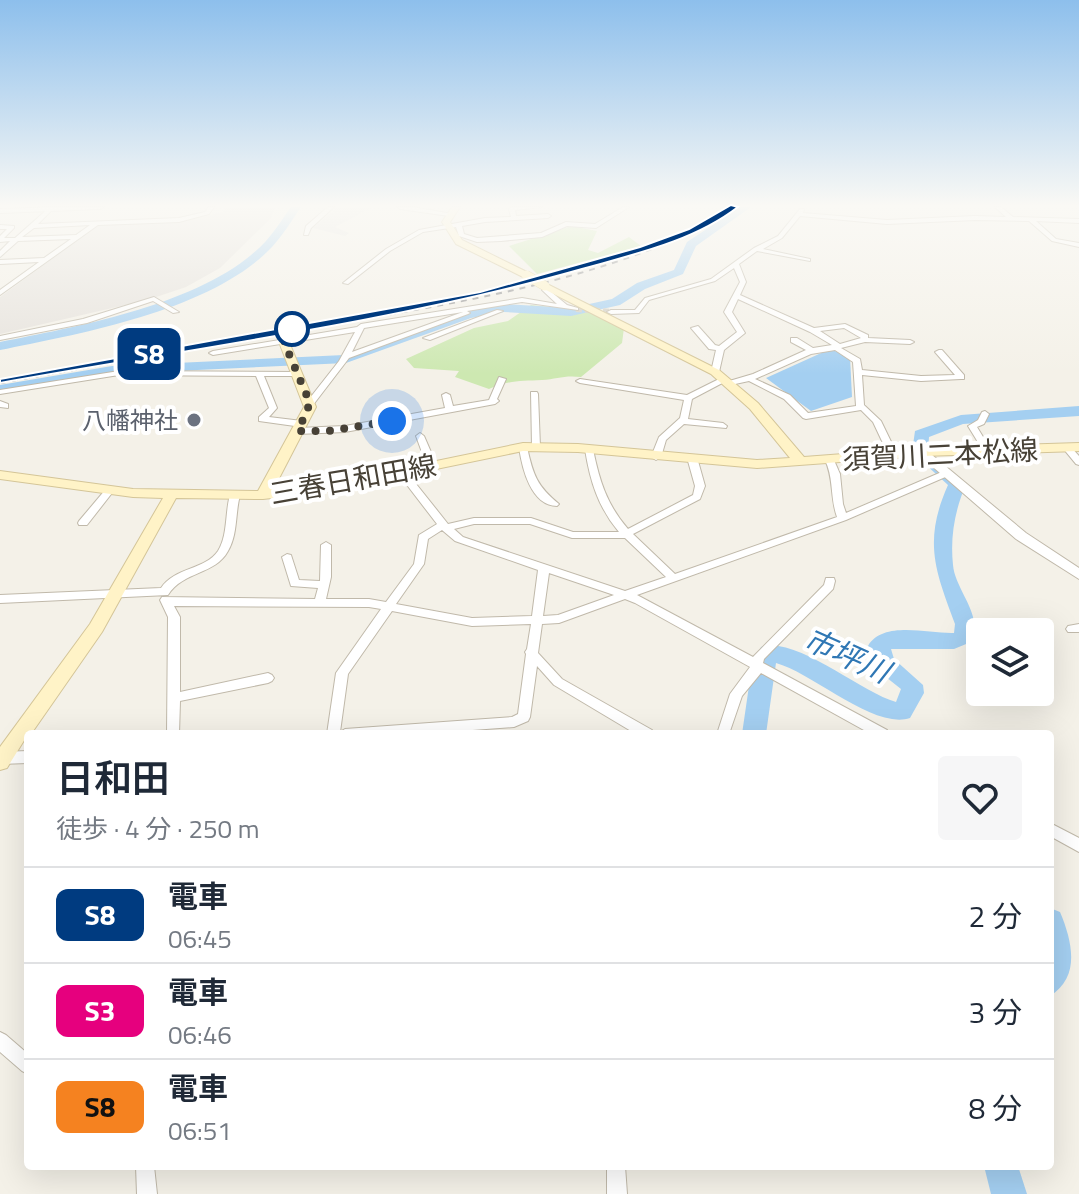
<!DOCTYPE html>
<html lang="ja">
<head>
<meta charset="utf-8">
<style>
	:root { --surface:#fff; --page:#f6f6f7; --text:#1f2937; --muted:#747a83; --line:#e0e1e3 }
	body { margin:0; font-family:"Titillium Web","Noto Sans JP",sans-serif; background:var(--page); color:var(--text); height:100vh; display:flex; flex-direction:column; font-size:30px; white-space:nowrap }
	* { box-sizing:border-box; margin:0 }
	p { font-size:26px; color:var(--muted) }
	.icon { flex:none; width:44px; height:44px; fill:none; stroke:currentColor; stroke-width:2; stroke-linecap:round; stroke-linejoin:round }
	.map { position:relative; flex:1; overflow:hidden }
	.panel { position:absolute; left:24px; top:730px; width:1030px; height:440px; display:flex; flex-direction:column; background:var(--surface); border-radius:8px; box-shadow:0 8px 32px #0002 }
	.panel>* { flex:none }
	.badge { padding:0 16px; border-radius:12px; font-size:28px; line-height:52px }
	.fabs { position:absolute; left:966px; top:618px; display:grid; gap:16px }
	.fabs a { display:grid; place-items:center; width:88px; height:88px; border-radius:8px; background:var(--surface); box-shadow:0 8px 32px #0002; font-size:40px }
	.you { position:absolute; width:40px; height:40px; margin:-20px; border:6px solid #fff; border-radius:50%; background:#1a73e8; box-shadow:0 0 0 12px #1a73e833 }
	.map>.badge { position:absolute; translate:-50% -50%; box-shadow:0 0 0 4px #fff }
	.round { display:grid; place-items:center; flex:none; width:84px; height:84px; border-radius:8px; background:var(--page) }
	.summary { display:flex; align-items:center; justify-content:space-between; height:136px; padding:0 32px }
	h1 { font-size:38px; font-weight:600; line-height:60px }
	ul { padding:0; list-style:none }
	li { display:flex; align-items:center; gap:24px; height:96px; padding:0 32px; border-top:2px solid var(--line) }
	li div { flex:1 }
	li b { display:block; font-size:30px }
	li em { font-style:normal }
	li .badge { min-width:88px; font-weight:700; text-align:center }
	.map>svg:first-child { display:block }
	.industrial { fill:#e6e2dc }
	.green { fill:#cde8b1 }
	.parking { fill:#e5e3e0 }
	.water { fill:#a4cff1 }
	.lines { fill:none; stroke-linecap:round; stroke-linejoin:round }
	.river { fill:#a4cff1; fill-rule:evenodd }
	.minor-tunnel { stroke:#d1cec4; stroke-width:6; stroke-dasharray:6 3; stroke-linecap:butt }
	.minor-casing { stroke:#c0b9aa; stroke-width:2 }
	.tertiary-casing { stroke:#c0b9aa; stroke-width:2 }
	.secondary-casing { stroke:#d4c598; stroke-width:2 }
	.minor { fill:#fff; fill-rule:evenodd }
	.tertiary { fill:#fff; fill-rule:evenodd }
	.secondary { fill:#fff3c7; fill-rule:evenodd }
	.rail { stroke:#979797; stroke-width:2; stroke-dasharray:6 6; stroke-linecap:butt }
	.secondary-bridge-casing { stroke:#d4c598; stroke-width:10; stroke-linecap:butt }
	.secondary-bridge { stroke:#fff3c7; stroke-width:9 }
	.line { fill:#003b80; stroke:#fff; stroke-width:2 }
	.walk { stroke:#474136; stroke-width:8; stroke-dasharray:0 14.4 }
	.stop-dot { fill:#fff; stroke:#003b80; stroke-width:4 }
	.worship-dot { fill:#6b7280; stroke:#fff; stroke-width:3 }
	.labels { text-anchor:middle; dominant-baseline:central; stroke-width:8; stroke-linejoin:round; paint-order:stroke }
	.far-worship-label { font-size:24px; fill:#5b616d; stroke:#fff; text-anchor:end }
	.street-label { font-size:28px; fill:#474136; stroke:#fff }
	.water-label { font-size:30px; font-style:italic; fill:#2f77b4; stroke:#fff }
</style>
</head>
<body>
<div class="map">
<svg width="1079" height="1194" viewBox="0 0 1079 1194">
	<rect width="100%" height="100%" fill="#f4f1e8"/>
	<path class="industrial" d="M228 207H275L271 218 220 268 186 287 147 300 0 334V297L97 226 189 220 222 212Z"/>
	<path class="green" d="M572 226 597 231 588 250 598 253 629 237 641 246 537 274 509 246Z
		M531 305 587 311 624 328 622 343 581 377C564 375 557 379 542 380 521 381 509 380 489 389L455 377 459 371 414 368 406 359 474 328 508 321Z"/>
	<path class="parking" d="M338 207H373L335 227 349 233 345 236 313 228Z"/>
	<path class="water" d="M830 349 850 357 852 397 811 411 766 378Z"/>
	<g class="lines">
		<path class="river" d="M291 207H301C292 220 283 235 272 247 212 310 83 333 0 350V342C80 326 209 303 266 241 275 231 283 218 291 207Z
			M740 207H751L696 246 683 274 645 289 620 305 571 316 504 312 471 318 346 363 112 374 0 393V385L112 366 344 355 468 311 504 304 571 308 612 299 637 283 674 270 687 242Z
			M1079 406V416L963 424 929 437 928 451 966 484C955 510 950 536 953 565 955 590 985 617 971 642L954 649H891L894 659 923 685 924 693 910 718C874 730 813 673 776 663L766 734H742L751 672 761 647C797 636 860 692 896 702L901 689 877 670 868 646C883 620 929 634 954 633L955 624C935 570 923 541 948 485L912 452 915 431 961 415Z
			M1050 908 1060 912C1074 945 1079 978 1050 996Z
			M984 1166H1018L1027 1194H991Z"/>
		<path class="minor-tunnel" d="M576 309 611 312"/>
		<defs>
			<path id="minor" d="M209 207H214L209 214 179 222 98 225 0 295V290L39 262 0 264V260L44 258 71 239 18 241 0 257V251L10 241 0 242V236L7 229H0V225L14 226V228L4 238H15L50 207 52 210 38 224 179 218 205 212ZM90 225 76 235 22 237 34 228Z
				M328 207H334L311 228 308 235H304L306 226Z
				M512 207H542L515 210 516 216 548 214 551 216 548 218 485 222 462 226 464 234 477 238 541 233 566 222 595 224 623 207H629L596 228 567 226 542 237 501 241 477 242 459 236 456 227 423 232 390 251 348 284 343 283 386 249 419 230 485 218 511 217 509 209Z
				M995 207H1001L1013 217 1079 219V223L1036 221 1056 239 1079 243V247L1052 241 1029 221 975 220 887 224 800 216 782 238 763 249 810 259V261L757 251 739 264 746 282 740 295 814 328 845 324 868 335V338L910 340 914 342 910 344 865 342 841 348 860 359 862 370 921 376 955 375 935 352 939 350H942L964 375V379H961L921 381 862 375 864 405 881 421 897 454 895 456H889L873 422 861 410 806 419 803 418 784 399 749 381 726 386V382L753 374 806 350 791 342V338H797L813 348 832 345 810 332 738 299 732 312 745 333 724 350 719 372 712 374 711 372 716 350 709 349 691 328 698 326 715 345 719 346 737 332 724 312 740 282 734 268 715 281 649 300 639 313 611 314 607 312 611 310H635L645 298 711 279 754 248 778 236 800 209H804L803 213 887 220 975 216 1006 217ZM844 328 861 338 840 344 820 331ZM835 350 853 362 856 406 808 413 790 395 755 379 811 354Z
				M550 286 553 288 550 291 567 305 578 308V310L522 302 467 311 470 313 468 314 349 358 313 405H310L306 403 339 361 355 332 213 355 209 353 213 351 357 327 361 324 522 298 557 304 542 290ZM463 312 352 352 364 328Z
				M154 297 179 312 173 313 153 301 87 323 0 340V336L83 319Z
				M497 310 503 311 430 340 423 338Z
				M119 371 300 372 301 374 297 376H264L277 408 269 417 302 421 306 424 302 427 259 421V417L269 408 256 376 119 375 0 394V390Z
				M499 377 506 379 497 399 499 401 495 404 345 432 298 434 294 431 298 428 345 426 445 408 442 395 446 393 450 395 453 406 489 400Z
				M721 378 728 380 692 399 688 419 723 423 727 426 726 428 684 424 666 440 661 457 656 460 651 457 659 437 680 418 684 400 580 383 576 381 580 379 687 395Z
				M531 392H537L538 394 540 447 536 450 532 447Z
				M0 401 8 404V408L0 407Z
				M985 411 989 414 984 424 977 427 991 450 987 453 984 452 968 426 978 420 982 412Z
				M420 433 424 436 437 466 435 468H429L427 466 416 436Z
				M523 444 527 447C533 475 537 486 559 504L557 506C531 506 522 468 519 447Z
				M1066 444 1069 445 1079 456V465L1076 464 1062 447Z
				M589 446 593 449C599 480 607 505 628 529L693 495 695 486 688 461 693 458 698 461 705 486 700 499 633 534 675 574 837 517C830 498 834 478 825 460L827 458H833L840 474 843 504 846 513 944 471H950V475L846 520 637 595 753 657 824 585 826 578H834L835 581 833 589 764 659 763 663 887 730 888 734H871L761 673 742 696 729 734H717L730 694 750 667 635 603 625 599 559 623 542 624 538 653 562 679 652 730 653 734H636L554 685 537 666 530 717 528 721 514 727 418 734H327L336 673 381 609 369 607 174 606 180 617V692L268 673 272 675 274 678 272 681 268 683 180 701 179 734H167L168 617 160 600 162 597 315 599 318 588 291 586 282 557 287 554 291 555 299 580 320 581 321 545 326 542 331 545V577L326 599H369L386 602 414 564 419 535 437 524 397 472 402 469 405 470 448 524 474 518H531L573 532H619C598 507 590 481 585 449ZM474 524H530L572 538H625L666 577 625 591 463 537 454 529ZM442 530 455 541 538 570 532 616 472 618 396 604 424 564 428 539ZM549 573 614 595 558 615 543 616ZM392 611 472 626 531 624 527 649 525 652 526 654 518 714 512 717 345 729 340 732 348 674Z
				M109 488 114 491 112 493 87 525H79L78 523 79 521 106 489Z
				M235 492 240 495C235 513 238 534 228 551 215 575 183 571 168 595L0 603V595L161 588C175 567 205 570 218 551 228 535 225 512 230 495Z
				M1079 624V632H1068L1066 629 1068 626Z
				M28 751V763L0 764V752Z
				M1050 823 1079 838V852L1050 836Z
				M0 1032 6 1035 28 1054V1074L22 1071 0 1052Z
				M136 1166H154L157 1194H137Z
				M607 1166H625L627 1194H607Z"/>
			<path id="tertiary" d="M58 207H104L100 209 0 213V209Z
				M397 207H412L453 214 449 216 400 209Z
				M922 449 926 450 1026 533 1079 568V579L1016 539 918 454 916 452Z"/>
			<path id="secondary" d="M452 207H460L450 222 462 240 529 273V277H523L456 244 442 222Z
				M545 283 719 370 758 403 804 457 922 448 1079 443V451L922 456 757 468 578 452 523 451 325 492 263 499 176 498 102 632 31 734H28L7 768 0 770V747L90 624 163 498 133 497 0 479V471L133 489 258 491 304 407 279 342 280 340 289 342 316 407 273 490 325 484 523 443 578 444 757 460 790 458 750 409 711 374 542 288 540 286Z"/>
		</defs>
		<use href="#minor" class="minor-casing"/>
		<use href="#tertiary" class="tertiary-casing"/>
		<use href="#secondary" class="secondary-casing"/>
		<use href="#minor" class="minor"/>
		<use href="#tertiary" class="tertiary"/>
		<use href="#secondary" class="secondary"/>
		<path class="rail" d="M0 383C112 363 223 344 335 324 471 300 618 278 740 207"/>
		<defs>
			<path id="secondary-bridge" d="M526 275 545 286"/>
		</defs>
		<use href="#secondary-bridge" class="secondary-bridge-casing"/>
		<use href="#secondary-bridge" class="secondary-bridge"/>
	</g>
	<linearGradient id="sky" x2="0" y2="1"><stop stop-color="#8dbfec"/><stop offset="0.55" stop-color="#faf9f5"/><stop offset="1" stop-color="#faf9f5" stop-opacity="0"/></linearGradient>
	<rect width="1079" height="374" fill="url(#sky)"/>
	<path class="line" d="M731 205 738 207C694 241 635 254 582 269 392 323 194 348 0 383V379L480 292 640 247 689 229Z"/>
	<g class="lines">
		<path class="walk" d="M292 329 284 342 310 403 298 431H329L392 421"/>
	</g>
	<circle class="stop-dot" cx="292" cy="329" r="16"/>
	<circle class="worship-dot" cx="194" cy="420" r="8"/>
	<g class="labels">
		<g class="far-worship-label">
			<text x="178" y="420">八幡神社</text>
		</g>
		<g class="street-label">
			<text transform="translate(940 454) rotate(-3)">須賀川二本松線</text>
			<text transform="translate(353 479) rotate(-10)">三春日和田線</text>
		</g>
		<g class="water-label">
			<text transform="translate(847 655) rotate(24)">市坪川</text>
		</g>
	</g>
</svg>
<div class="fabs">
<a><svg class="icon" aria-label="layers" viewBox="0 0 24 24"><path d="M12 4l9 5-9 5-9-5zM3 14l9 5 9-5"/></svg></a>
</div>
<div class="you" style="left:392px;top:421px"></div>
<b class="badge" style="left:149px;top:354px;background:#003b80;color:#fff">S8</b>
<section class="panel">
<div class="summary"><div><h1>日和田</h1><p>徒歩 · 4 分 · 250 m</p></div><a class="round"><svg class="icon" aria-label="heart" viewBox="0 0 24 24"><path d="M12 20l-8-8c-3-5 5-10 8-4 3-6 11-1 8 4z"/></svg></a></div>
<ul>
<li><span class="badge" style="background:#003b80;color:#fff">S8</span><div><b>電車</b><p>06:45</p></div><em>2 分</em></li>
<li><span class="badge" style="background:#e6007e;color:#fff">S3</span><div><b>電車</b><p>06:46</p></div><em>3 分</em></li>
<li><span class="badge" style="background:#f58220;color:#111">S8</span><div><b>電車</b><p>06:51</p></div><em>8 分</em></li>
</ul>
</section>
</div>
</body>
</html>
